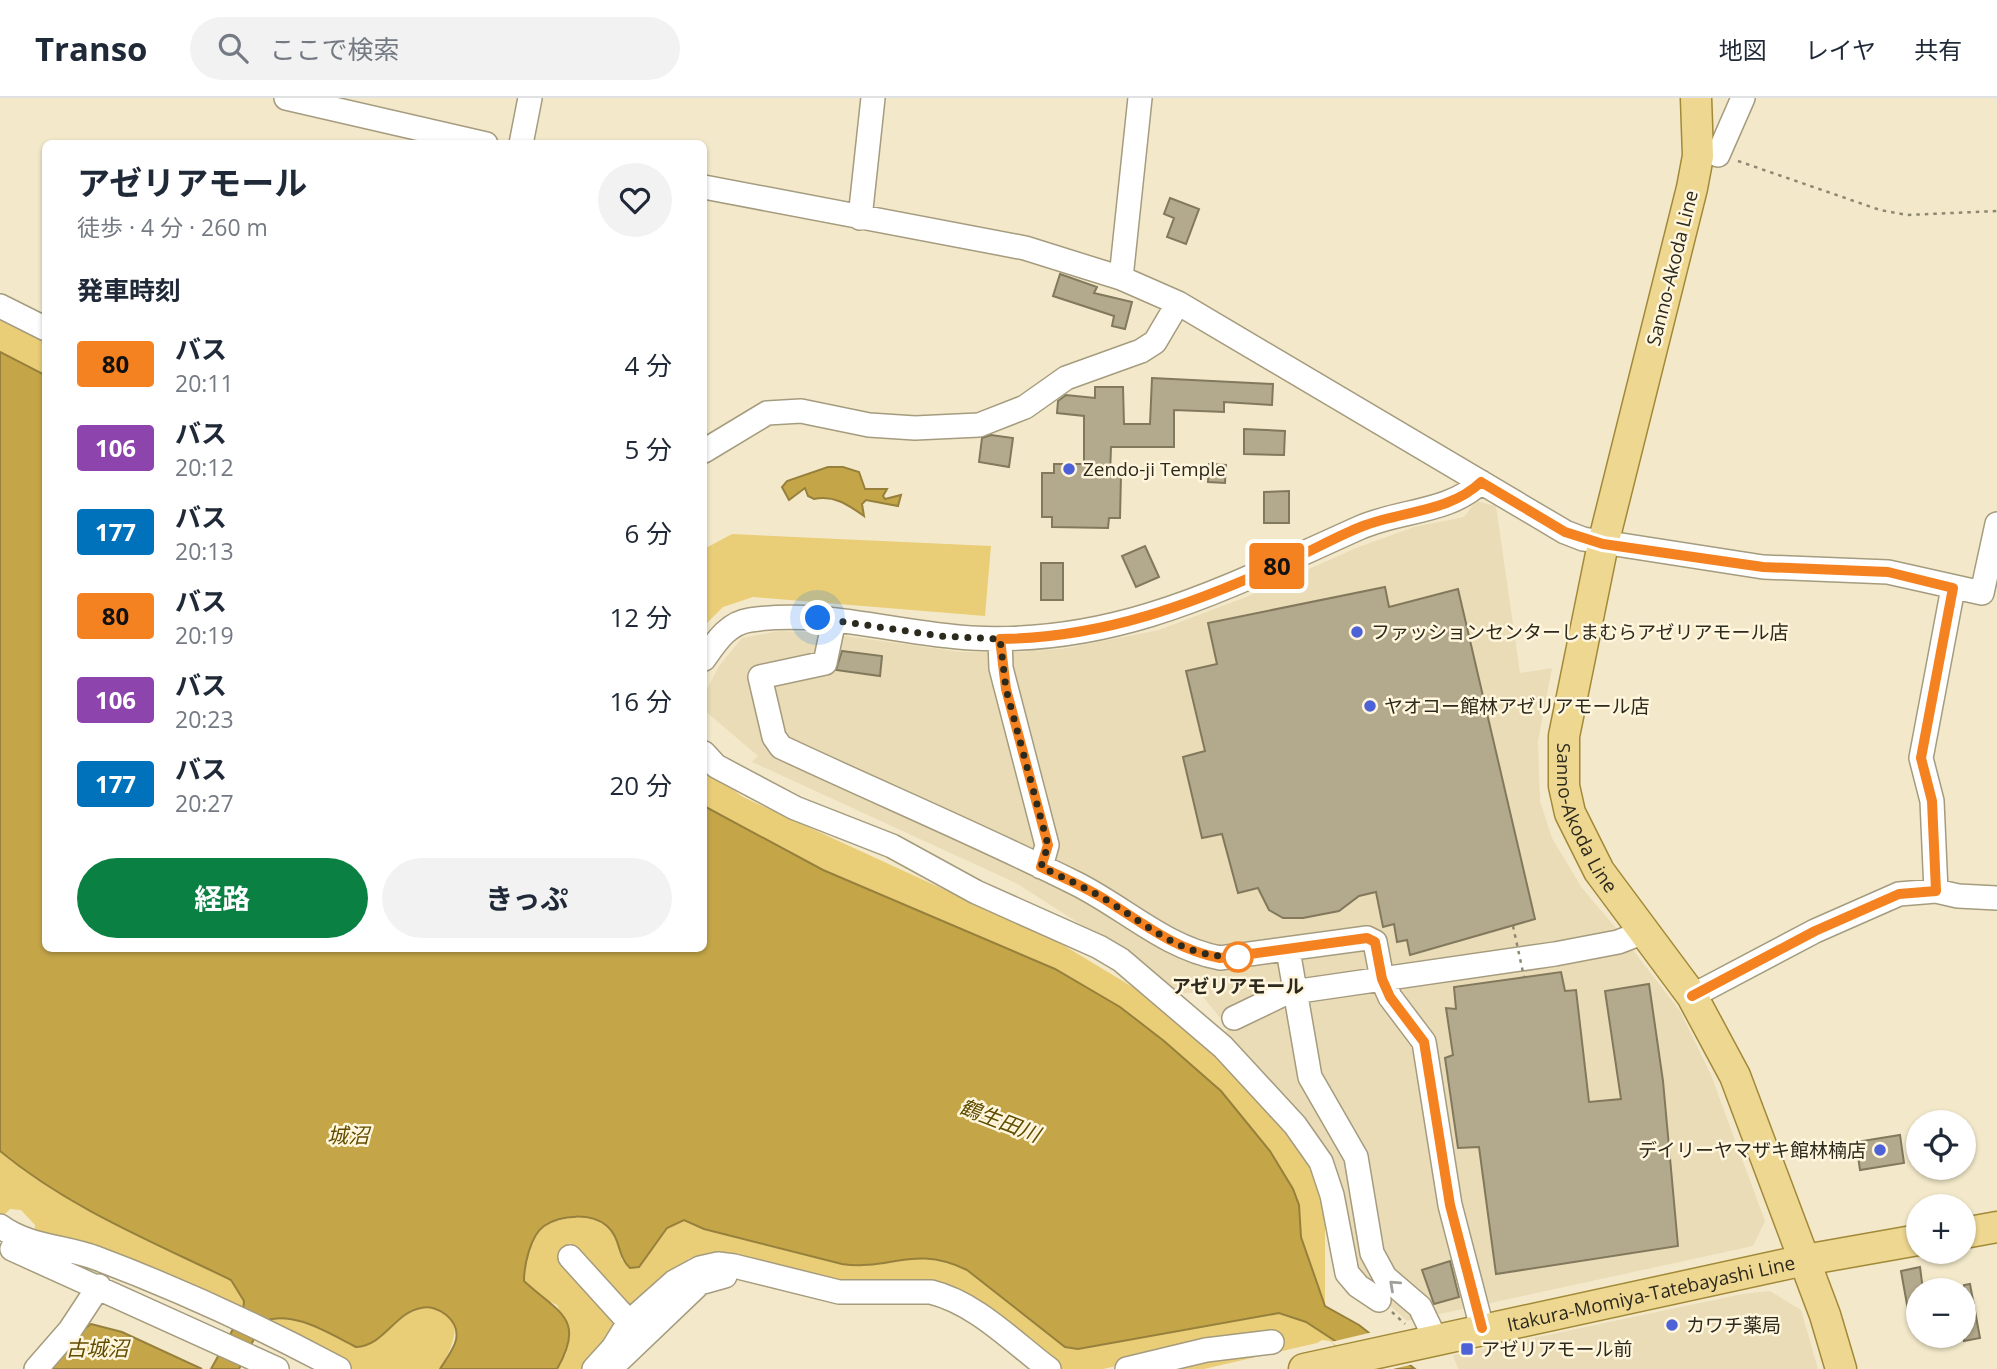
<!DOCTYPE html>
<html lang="ja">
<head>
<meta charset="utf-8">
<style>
	:root { --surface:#fff; --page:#f2f2f3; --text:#1f2937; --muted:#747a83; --line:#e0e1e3; --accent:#0b8043 }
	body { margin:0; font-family:"Open Sans","Noto Sans JP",sans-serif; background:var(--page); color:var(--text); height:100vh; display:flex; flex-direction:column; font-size:26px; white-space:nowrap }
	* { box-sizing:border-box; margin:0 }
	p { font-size:23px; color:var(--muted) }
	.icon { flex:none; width:38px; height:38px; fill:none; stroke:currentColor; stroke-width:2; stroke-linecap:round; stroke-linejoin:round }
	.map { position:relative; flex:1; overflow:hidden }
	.sheet { position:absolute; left:42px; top:42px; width:665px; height:812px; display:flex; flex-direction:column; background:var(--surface); border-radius:10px; box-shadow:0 2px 5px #0004 }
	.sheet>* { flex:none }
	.badge { padding:0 14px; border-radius:5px; font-size:24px; line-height:46px }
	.tools { position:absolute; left:1906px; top:1012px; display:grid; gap:14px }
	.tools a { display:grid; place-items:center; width:70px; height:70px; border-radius:50%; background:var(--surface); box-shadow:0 2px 5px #0004; font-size:35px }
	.you { position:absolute; width:35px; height:35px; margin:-18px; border:5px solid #fff; border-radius:50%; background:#1a73e8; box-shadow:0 0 0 10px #1a73e833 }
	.map>.badge { position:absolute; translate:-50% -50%; box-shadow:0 0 0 4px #fff }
	h2 { padding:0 35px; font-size:26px; line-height:63px }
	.round { display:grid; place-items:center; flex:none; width:74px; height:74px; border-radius:37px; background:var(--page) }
	.overview { display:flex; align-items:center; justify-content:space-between; height:119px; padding:0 35px }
	h1 { font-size:33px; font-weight:700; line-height:52px }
	.primary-button { display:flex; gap:14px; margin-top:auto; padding:14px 35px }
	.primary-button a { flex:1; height:80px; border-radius:42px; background:var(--accent); color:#fff; font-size:28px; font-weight:700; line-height:80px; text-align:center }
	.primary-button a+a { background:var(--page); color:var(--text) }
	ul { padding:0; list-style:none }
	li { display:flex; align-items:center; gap:21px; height:84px; padding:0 35px }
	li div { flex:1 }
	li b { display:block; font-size:26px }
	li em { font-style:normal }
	li .badge { min-width:77px; font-weight:700; text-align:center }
	header { display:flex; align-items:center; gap:42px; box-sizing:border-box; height:98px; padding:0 35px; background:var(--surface); border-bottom:2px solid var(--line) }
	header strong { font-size:33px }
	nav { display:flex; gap:38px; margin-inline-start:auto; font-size:24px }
	.search { width:490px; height:63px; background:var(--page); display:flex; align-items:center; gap:18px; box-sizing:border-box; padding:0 24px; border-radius:38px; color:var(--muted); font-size:26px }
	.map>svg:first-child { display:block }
	.built { fill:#e9dcb7 }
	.green { fill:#e9cd77 }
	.water { fill:#c4a649; stroke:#96803c; stroke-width:2 }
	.pier { fill:#f3e9ca }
	.building { fill:#b3a98c; stroke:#82795d; stroke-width:2 }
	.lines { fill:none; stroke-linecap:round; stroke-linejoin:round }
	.minor-casing { stroke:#a59b7e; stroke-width:26 }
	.major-casing { stroke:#a28938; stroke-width:33 }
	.path { stroke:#8d8771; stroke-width:2.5; stroke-dasharray:3.5 5; stroke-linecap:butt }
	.minor { stroke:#fff; stroke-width:23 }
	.major { stroke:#eed791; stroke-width:30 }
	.path-bridge { stroke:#8d8771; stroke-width:2.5; stroke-dasharray:3.5 5; stroke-linecap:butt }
	.oneway { stroke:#a09f99 }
	.line-casing { stroke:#fff; stroke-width:16 }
	.line { stroke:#f58220; stroke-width:10 }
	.walk { stroke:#2c291d; stroke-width:7; stroke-dasharray:0 12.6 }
	.poi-dot { fill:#4d62d7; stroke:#fff6dd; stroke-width:2.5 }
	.stop-dot { fill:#fff; stroke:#f58220; stroke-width:3.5 }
	.labels { text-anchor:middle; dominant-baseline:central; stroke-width:5; stroke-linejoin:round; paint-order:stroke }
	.street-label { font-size:19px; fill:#2c291d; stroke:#fff6dd }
	.poi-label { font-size:19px; fill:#2c291d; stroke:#fff6dd; text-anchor:start }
	.stop-label { font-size:19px; font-weight:bold; fill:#2c291d; stroke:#fff6dd }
	.water-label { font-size:21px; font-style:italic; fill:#614d00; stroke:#fff6dd }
</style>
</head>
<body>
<header>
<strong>Transo</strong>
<div class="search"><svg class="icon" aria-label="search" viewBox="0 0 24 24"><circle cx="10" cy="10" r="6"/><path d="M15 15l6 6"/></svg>ここで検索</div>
<nav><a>地図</a><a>レイヤ</a><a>共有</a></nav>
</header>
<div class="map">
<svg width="1997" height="1271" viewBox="0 0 1997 1271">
	<rect width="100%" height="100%" fill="#f3e9ca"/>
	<path class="built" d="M1476 403 1496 408 1520 575 1552 570 1538 643 1540 703 1552 740 1582 790 1616 830 1680 913 1711 977 1765 1123 1753 1148 1407 1223 1369 1189 1358 1175 1331 1062 1320 1041 1282 996 1221 937 1229 931 1200 895H1180L1132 859 1016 785 752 664 758 658 704 612V597L719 568 742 540 779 533 824 535 961 554H1018L1062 551 1159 532 1246 499 1356 450 1414 429 1464 419Z
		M1770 1193 1801 1212 1818 1271H1458L1453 1257 1742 1196Z"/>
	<path class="green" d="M0 220 45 243V277L0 254Z
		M732 436 991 448 985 518 753 499 723 509 704 528V451Z
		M704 670 743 699 1058 844 1146 897 1183 928 1216 958 1270 1016 1309 1065 1317 1085 1325 1126V1208L1301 1139 1299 1107 1221 993 1164 943 1120 909 1055 871 823 772 705 710Z
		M0 1053C69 1110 151 1143 231 1182L244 1203 243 1213 34 1138 35 1127 21 1112 10 1111 5 1116 3 1124 0 1122Z
		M570 1119C605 1119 615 1129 622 1163L667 1130 684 1122 704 1131 842 1166C870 1170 898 1156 927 1159 970 1163 1042 1225 1078 1251L1279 1215 1299 1220 1347 1249 1357 1271 1330 1243 1322 1242 1317 1245 1204 1271H1172L1206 1248 1103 1271H1059L975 1209 703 1164 700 1157 688 1161 690 1168 631 1218 570 1145 557 1156 624 1227 587 1271H557L567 1254 570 1237 557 1207 542 1200 524 1183C524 1167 530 1141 543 1129 549 1124 562 1122 570 1119Z
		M422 1209C469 1211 456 1243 440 1271H349L263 1223C294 1212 328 1235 355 1249 384 1241 395 1220 422 1209Z"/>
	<path class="water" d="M0 254 45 277 46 850H704V708L823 772 1055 871 1120 909 1164 943 1221 993 1270 1053 1293 1091 1299 1107 1301 1139 1325 1208 1359 1227 1415 1271H1378L1306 1224 1279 1215 1078 1251 1065 1249 967 1172C914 1146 890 1173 842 1166L704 1131 684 1122 667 1130 639 1169 630 1170C617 1158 621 1140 607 1128 592 1115 561 1116 544 1128 530 1138 524 1168 524 1183 557 1214 587 1220 557 1271H440C445 1263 454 1251 456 1242 460 1222 438 1206 421 1210 394 1215 384 1248 356 1249 328 1235 294 1212 263 1223L239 1271H211L243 1213 244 1203 231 1182C151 1143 69 1110 0 1053Z
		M828 369H843L859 374 865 391H887L883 398 885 401 901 397 898 408 866 402 862 406 864 418C847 406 834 397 814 401L808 398 805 390 789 402 782 389 787 383Z
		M91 1226 122 1234 202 1271H44L68 1244Z"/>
	<path class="pier" d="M1373 1234 1414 1266 1393 1271H1372L1331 1244Z"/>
	<path class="building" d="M1170 100 1199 111 1186 146 1167 139 1174 120 1164 116Z
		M1060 176 1097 189 1094 195 1132 204 1125 231 1112 228 1114 218 1053 198Z
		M1152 280 1273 286 1272 307 1224 304V314L1174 312V349H1111L1110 377H1121L1120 420H1109L1108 430 1052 429V419H1042V375H1054V366H1084V318L1057 315 1058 303 1066 297 1095 300V289H1123L1124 326H1150Z
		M1244 331 1285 333 1284 357 1244 356Z
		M991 337 1013 340 1009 369 979 364 982 340Z
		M1209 366 1226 367 1225 385 1208 384Z
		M1289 393V425H1264V394Z
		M1145 448 1159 479 1136 489 1122 458Z
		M1041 465H1063V502H1041Z
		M1385 489 1389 509 1458 491 1535 821 1410 857 1407 842 1397 844 1394 826 1383 829 1376 794 1359 798 1339 813 1303 820H1283L1269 812 1258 790 1238 795 1222 736 1202 740 1183 659 1205 653 1186 573 1217 566 1208 525Z
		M842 553 882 558 880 578 836 572Z
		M1561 874 1565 893 1576 892 1589 1004 1621 1001 1605 893 1649 886 1663 983 1678 1148 1496 1176 1479 1049 1458 1050 1445 960 1453 957 1446 910 1456 911 1454 889Z
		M1900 1037 1904 1065 1860 1072 1856 1044Z
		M1450 1163 1459 1199 1434 1206 1422 1172Z
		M1920 1169 1923 1192H1918V1228L1911 1229 1901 1173Z
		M1970 1186 1980 1240 1964 1243V1187Z"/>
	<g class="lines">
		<defs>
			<path id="minor" d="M286 0 486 46
				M521 46 530 0
				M1718 57 1743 0
				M704 89 1025 150 1121 180 1178 205 1565 434 1583 441 1763 469 1888 474 1982 495 1997 426
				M860 120 873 0
				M1121 180 1140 0
				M0 208 46 231
				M704 353 767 315 801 313 869 327 915 330 979 327 1025 309 1066 280 1141 253 1155 244 1178 205
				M834 522 825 565 760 579 774 639 781 649C879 695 979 737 1075 785 1124 809 1165 850 1220 860L1367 840 1375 844 1382 881 1390 899 1424 944 1450 1107 1482 1230
				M1000 541 1001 570 1047 747 1041 769
				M704 561C716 544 728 525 750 522 825 511 898 536 971 540 1119 548 1229 488 1359 430 1399 412 1449 415 1481 384
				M704 655 716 668 795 710 892 748 976 794 1099 849 1121 862 1223 949 1295 1027 1321 1064 1332 1097 1347 1175 1358 1188 1379 1202
				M1936 793 1932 703 1921 660 1953 490
				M1288 852 1310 979 1356 1059 1372 1155 1385 1179 1420 1209 1435 1240
				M1692 898 1815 833 1899 796 1936 793 1958 798 1997 800
				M1234 920 1286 895 1555 856 1618 844 1644 834
				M0 1128C28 1149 64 1148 96 1160 178 1191 261 1229 339 1271
				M12 1151 277 1271
				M570 1159 629 1224
				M36 1271 70 1232 99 1188
				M594 1271 613 1250 629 1224 674 1184 700 1170 718 1166 734 1168 839 1194H931C976 1205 1013 1244 1049 1271
				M610 1271 700 1185 725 1178
				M1127 1271 1206 1252 1272 1244"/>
			<g id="major">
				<path id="s1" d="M1696 0 1698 58 1692 90 1603 446 1564 638V688L1570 715 1599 773 1692 898 1735 978 1825 1217 1841 1271"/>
				<path d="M1964 1135 1997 1129"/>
				<path id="s2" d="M1304 1271 1805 1162 1918 1142"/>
			</g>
		</defs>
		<use href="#minor" class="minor-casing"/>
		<use href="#major" class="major-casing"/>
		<path class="path" d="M1738 63 1880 112 1907 117 1997 113
			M1392 1214 1405 1226"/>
		<use href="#minor" class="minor"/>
		<use href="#major" class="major"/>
		<path class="path-bridge" d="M1513 828 1524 879"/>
	</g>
	<defs><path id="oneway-chevron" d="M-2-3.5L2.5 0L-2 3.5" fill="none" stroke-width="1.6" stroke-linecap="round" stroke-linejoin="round" transform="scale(1.75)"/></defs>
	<use class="oneway" href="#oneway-chevron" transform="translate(1394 1187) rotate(-138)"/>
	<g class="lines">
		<defs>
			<path id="line" d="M1482 1230 1450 1107 1424 944 1390 899 1382 881 1375 844 1367 840 1220 860C1177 852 1145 827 1109 804 1088 790 1064 780 1041 769L1048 747 1006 591 1000 541C1103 540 1193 506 1286 464 1312 453 1337 438 1363 428 1402 413 1450 414 1481 384L1565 434 1603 446 1763 469 1888 474 1953 490 1921 660 1932 703 1936 793 1899 796 1815 833 1692 898"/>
		</defs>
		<use href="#line" class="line-casing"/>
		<use href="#line" class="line"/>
		<path class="walk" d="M818 520 940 538 1000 541 1006 591 1048 747 1041 769C1064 780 1087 790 1108 803 1155 832 1186 863 1244 858L1238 859"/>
	</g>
	<g class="poi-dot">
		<circle cx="1069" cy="371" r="7"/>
		<circle cx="1357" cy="534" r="7"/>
		<circle cx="1370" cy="608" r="7"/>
		<circle cx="1880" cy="1052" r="7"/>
		<circle cx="1672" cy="1227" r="7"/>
		<rect x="1460" y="1244" width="14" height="14" rx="3.5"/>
	</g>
	<circle class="stop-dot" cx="1238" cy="859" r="14"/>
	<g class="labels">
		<g class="street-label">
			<text transform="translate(1672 170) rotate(-76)">Sanno-Akoda Line</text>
			<text stroke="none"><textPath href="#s1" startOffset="740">Sanno-Akoda Line</textPath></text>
			<text stroke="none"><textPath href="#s2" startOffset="355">Itakura-Momiya-Tatebayashi Line</textPath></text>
		</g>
		<g class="poi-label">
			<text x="1083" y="371">Zendo-ji Temple</text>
			<text x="1371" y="534">ファッションセンターしまむらアゼリアモール店</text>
			<text x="1384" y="608">ヤオコー館林アゼリアモール店</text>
			<text x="1866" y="1052" text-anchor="end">デイリーヤマザキ館林楠店</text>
			<text x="1686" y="1227">カワチ薬局</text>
			<text x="1481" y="1251">アゼリアモール前</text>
		</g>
		<g class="stop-label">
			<text x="1238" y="888">アゼリアモール</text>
		</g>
		<g class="water-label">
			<text transform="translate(1000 1022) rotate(21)">鶴生田川</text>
			<text x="348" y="1037">城沼</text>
			<text x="97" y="1250">古城沼</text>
		</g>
	</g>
</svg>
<div class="tools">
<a><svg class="icon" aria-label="locate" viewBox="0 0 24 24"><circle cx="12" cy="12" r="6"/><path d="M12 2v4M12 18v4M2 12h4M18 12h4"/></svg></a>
<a>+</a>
<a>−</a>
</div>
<div class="you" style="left:818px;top:520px"></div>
<b class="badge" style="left:1277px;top:468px;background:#f58220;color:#111">80</b>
<section class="sheet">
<div class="overview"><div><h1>アゼリアモール</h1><p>徒歩 · 4 分 · 260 m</p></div><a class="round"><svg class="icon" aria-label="heart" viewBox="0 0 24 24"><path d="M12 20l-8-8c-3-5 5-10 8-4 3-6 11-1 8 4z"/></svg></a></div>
<h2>発車時刻</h2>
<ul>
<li><span class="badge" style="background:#f58220;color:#111">80</span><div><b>バス</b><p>20:11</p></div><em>4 分</em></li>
<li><span class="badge" style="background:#8e44ad;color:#fff">106</span><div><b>バス</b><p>20:12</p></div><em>5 分</em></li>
<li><span class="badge" style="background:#0072bc;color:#fff">177</span><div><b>バス</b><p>20:13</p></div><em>6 分</em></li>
<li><span class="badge" style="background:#f58220;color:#111">80</span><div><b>バス</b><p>20:19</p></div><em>12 分</em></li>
<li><span class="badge" style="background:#8e44ad;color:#fff">106</span><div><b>バス</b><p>20:23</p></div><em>16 分</em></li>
<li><span class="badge" style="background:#0072bc;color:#fff">177</span><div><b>バス</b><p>20:27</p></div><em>20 分</em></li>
</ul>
<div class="primary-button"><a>経路</a><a>きっぷ</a></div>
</section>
</div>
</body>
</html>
